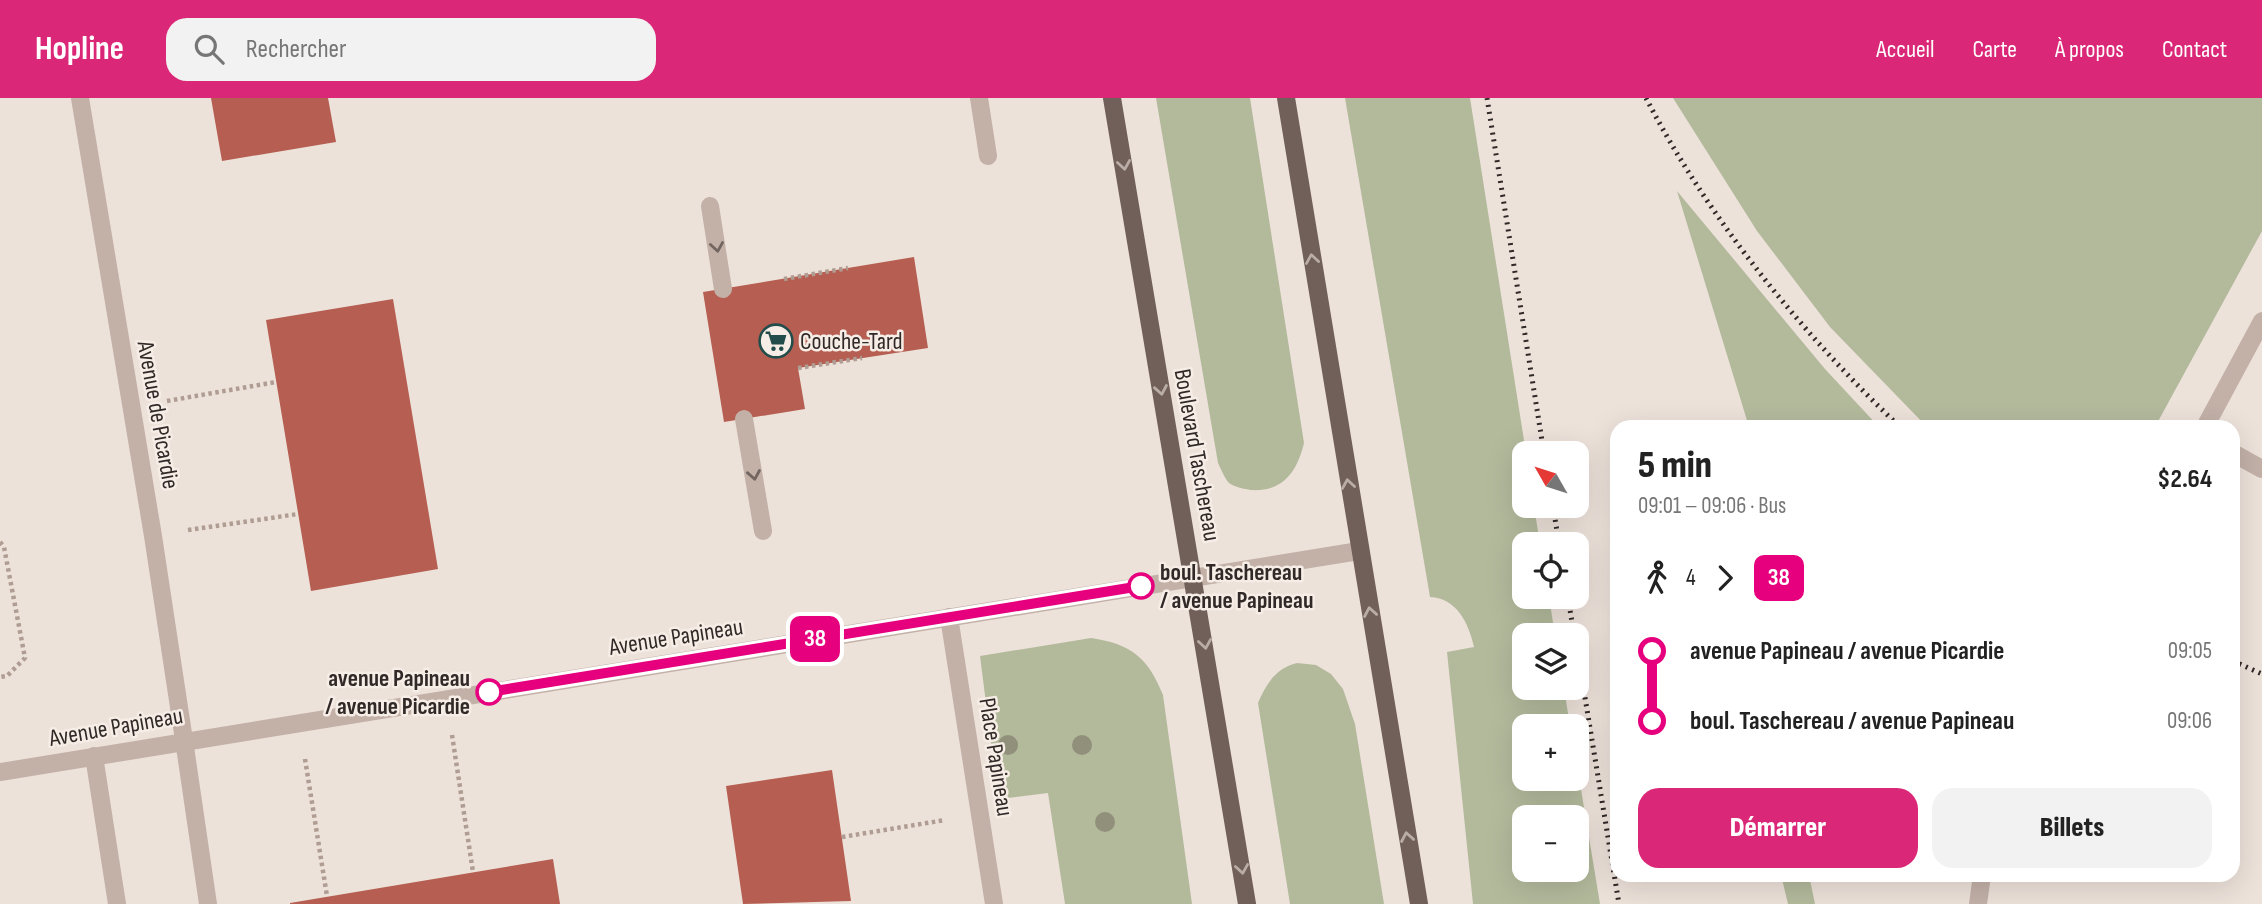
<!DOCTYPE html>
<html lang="fr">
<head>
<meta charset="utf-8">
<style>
	:root { --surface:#fff; --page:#f2f2f2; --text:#222; --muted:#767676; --accent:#db2777 }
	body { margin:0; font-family:"Sofia Sans Condensed",sans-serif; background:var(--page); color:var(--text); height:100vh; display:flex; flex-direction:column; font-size:26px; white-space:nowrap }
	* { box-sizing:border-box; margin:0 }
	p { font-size:23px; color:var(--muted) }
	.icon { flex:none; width:38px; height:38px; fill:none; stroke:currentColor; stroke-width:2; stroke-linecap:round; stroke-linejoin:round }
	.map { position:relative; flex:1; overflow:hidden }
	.details { position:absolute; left:1610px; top:322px; width:630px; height:462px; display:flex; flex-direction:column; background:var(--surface); border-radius:21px; box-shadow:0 7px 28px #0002 }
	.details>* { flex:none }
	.badge { padding:0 14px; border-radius:10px; font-size:24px; line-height:46px }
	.needle { width:46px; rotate:309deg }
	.controls { position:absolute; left:1512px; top:343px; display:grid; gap:14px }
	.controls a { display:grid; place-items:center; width:77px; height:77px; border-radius:14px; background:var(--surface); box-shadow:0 7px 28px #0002; font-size:35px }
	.map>.badge { position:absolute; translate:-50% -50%; box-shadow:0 0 0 4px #fff }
	.legs { display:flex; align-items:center; gap:10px; height:77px; padding:0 28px; font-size:23px }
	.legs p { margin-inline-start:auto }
	.summary { display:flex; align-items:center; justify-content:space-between; height:119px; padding:0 28px }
	h1 { font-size:38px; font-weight:800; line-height:52px }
	.cta { display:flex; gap:14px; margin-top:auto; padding:14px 28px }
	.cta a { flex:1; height:80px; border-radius:21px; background:var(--accent); color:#fff; font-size:28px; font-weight:800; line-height:80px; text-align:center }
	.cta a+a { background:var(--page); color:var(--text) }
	ul { padding:0 28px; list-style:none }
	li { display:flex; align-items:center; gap:24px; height:70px; font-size:26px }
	li i { display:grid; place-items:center; width:10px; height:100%; margin:0 9px; background:currentColor }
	li i::after { content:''; width:18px; height:18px; margin:-9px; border:5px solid; border-radius:50%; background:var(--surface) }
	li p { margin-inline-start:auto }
	li:first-child i { background:linear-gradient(#0000 50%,currentColor 0) }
	li:last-child i { background:linear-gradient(currentColor 50%,#0000 0) }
	header { display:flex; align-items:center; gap:42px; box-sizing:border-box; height:98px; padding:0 35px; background:var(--accent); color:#fff }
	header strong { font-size:33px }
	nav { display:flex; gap:38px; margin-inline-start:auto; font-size:24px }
	.search { width:490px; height:63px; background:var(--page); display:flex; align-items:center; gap:18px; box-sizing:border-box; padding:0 24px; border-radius:21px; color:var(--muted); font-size:26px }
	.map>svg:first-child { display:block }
	.green { fill:#b3ba9c; fill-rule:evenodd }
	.building { fill:#b55e51 }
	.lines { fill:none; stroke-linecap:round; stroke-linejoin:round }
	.path { stroke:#af9c92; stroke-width:4.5; stroke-dasharray:3.5 3.5; stroke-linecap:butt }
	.service { stroke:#c3b1a8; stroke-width:18 }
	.minor { stroke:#c3b1a8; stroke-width:18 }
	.primary { stroke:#715f5a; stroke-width:18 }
	.rail { stroke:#312927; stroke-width:5; stroke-dasharray:2 5; stroke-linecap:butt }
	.tree { fill:#91907b }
	.oneway { stroke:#baada7 }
	.oneway2 { stroke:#736661 }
	.line-1-casing { stroke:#fff; stroke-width:16 }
	.line-1 { stroke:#e6007e; stroke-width:10 }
	.stop-1-dot { fill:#fff; stroke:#e6007e; stroke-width:3.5 }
	.labels { text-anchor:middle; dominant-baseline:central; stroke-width:5; stroke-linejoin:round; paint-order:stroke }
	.poi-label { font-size:24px; fill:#312927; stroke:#f6ede6; text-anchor:start }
	.street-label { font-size:24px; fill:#312927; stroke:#f6ede6 }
	.stop-label { font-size:24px; font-weight:bold; fill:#312927; stroke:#f6ede6; text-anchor:start }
</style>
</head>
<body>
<header>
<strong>Hopline</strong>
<div class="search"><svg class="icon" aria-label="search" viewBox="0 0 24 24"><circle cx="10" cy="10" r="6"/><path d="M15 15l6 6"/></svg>Rechercher</div>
<nav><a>Accueil</a><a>Carte</a><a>À propos</a><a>Contact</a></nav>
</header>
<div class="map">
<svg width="2262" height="806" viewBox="0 0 2262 806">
	<rect width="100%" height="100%" fill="#ede2da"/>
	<path class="green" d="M1156 0H1250L1304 345C1297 374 1283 394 1251 392 1244 391 1235 389 1229 385 1225 381 1221 371 1218 365Z
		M1345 0H1470L1526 355 1524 408H1534L1540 446H1524V499H1549L1555 537H1524V590H1564L1570 628H1524V681H1577V667L1600 806H1473L1447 554 1474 549C1469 526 1457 500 1430 499ZM1577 719V772H1524V719Z
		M1673 0H2262V133L2155 329H1927L1830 229 1757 133Z
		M1677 93 1825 271 1879 329H1749Z
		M1091 540C1132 546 1148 560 1163 597L1192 806H1065L1048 695 1008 700 1000 695 996 684 980 558Z
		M1297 565 1316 567 1331 576 1343 591 1355 626 1384 806H1290L1258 605C1266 586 1276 570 1297 565Z
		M1781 777H1809L1815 806H1788Z"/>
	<path class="building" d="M211 0H328L336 44 222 63Z
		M914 159 928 250 798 270 805 311 724 324 703 194Z
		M393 201 438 471 311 493 266 222Z
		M832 672 851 803 743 806 726 688Z
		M553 761 560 806H290V805Z"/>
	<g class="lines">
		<path class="path" d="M784 181 848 170
			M798 270 862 260
			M167 303 276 284
			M188 432 298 416
			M0 444 4 449 25 560 7 578 0 579
			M452 637 473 774
			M305 661 327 798
			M842 739 945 722"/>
		<path class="service" d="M979 0 988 58
			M710 108 723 191
			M744 321 763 433
			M2233 355 2262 371
			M184 642 208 806"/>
		<path class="minor" d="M80 0 153 438 184 642
			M2205 329 2262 223
			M949 519 994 806
			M94 658 117 806
			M0 674 1359 453
			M1978 806 1982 777"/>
		<path class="primary" d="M1112 0 1247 806
			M1286 0 1419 806"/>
		<path class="rail" d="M1487 0 1544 355
			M1646 0C1708 120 1802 236 1900 329
			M1553 408 1559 446
			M1568 499 1574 537
			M1577 551 1619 806
			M2233 563 2262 576"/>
	</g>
	<g class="tree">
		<circle cx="1008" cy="647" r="10"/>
		<circle cx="1082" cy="647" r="10"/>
		<circle cx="1105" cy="724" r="10"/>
	</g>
	<defs><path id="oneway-chevron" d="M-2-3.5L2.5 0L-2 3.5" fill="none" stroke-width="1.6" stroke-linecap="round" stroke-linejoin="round" transform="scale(1.75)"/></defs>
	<g class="oneway">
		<use href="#oneway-chevron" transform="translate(1124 67) rotate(81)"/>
		<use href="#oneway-chevron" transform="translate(1312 161) rotate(-99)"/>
		<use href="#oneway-chevron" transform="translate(1161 292) rotate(80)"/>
		<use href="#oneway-chevron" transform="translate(1348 386) rotate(-99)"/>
		<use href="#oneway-chevron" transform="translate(1370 514) rotate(-100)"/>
		<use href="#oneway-chevron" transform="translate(1205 546) rotate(81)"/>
		<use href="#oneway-chevron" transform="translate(1407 739) rotate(-100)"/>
		<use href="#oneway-chevron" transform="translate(1242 771) rotate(81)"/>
	</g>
	<g class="oneway2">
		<use href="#oneway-chevron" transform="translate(717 149) rotate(81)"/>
		<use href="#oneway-chevron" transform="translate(754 377) rotate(80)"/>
	</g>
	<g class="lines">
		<defs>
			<path id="line-1" d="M489 594 1141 488"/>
		</defs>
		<use href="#line-1" class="line-1-casing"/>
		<use href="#line-1" class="line-1"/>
	</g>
	<defs>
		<symbol id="supermarket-ring" viewBox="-11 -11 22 22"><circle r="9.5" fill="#f6ede6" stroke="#234d4b" stroke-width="1.5"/><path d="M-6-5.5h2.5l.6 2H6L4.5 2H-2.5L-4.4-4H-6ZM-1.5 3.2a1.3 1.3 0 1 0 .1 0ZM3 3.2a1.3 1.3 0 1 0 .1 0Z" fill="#234d4b"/></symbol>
	</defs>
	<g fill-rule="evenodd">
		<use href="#supermarket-ring" x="757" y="224" width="38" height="38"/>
	</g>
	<g class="stop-1-dot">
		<circle cx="1141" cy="488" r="12"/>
		<circle cx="489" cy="594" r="12"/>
	</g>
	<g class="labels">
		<g class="poi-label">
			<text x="800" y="243">Couche-Tard</text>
		</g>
		<g class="street-label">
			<text transform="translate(158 317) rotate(80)">Avenue de Picardie</text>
			<text transform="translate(1197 357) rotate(80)">Boulevard Taschereau</text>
			<text transform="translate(676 539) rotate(-9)">Avenue Papineau</text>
			<text transform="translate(116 629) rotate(-10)">Avenue Papineau</text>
			<text transform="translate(996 659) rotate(81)">Place Papineau</text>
		</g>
		<g class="stop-label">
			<text x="1160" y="474">boul. Taschereau<tspan x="1160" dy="28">/ avenue Papineau</tspan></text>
			<text x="470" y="580" text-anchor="end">avenue Papineau<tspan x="470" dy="28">/ avenue Picardie</tspan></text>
		</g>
	</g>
</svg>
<div class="controls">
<a><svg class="needle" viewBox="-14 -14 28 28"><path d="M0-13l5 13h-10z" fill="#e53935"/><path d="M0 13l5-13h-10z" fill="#767676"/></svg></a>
<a><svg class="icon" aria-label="locate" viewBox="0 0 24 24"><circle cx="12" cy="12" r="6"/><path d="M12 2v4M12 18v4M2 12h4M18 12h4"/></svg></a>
<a><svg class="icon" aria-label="layers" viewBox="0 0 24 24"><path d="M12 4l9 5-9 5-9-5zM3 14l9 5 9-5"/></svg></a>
<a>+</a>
<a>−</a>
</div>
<b class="badge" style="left:815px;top:541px;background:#e6007e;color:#fff">38</b>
<section class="details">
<div class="summary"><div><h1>5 min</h1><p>09:01 – 09:06 · Bus</p></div><b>$2.64</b></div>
<div class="legs"><svg class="icon" aria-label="walk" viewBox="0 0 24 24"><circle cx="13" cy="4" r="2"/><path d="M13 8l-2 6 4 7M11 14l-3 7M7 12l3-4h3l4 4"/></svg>4<svg class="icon" aria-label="forward" viewBox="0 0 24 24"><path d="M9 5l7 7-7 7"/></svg><b class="badge" style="background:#e6007e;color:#fff">38</b></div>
<ul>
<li><i style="color:#e6007e"></i><b>avenue Papineau / avenue Picardie</b><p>09:05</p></li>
<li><i style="color:#e6007e"></i><b>boul. Taschereau / avenue Papineau</b><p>09:06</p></li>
</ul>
<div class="cta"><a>Démarrer</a><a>Billets</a></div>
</section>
</div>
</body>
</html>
